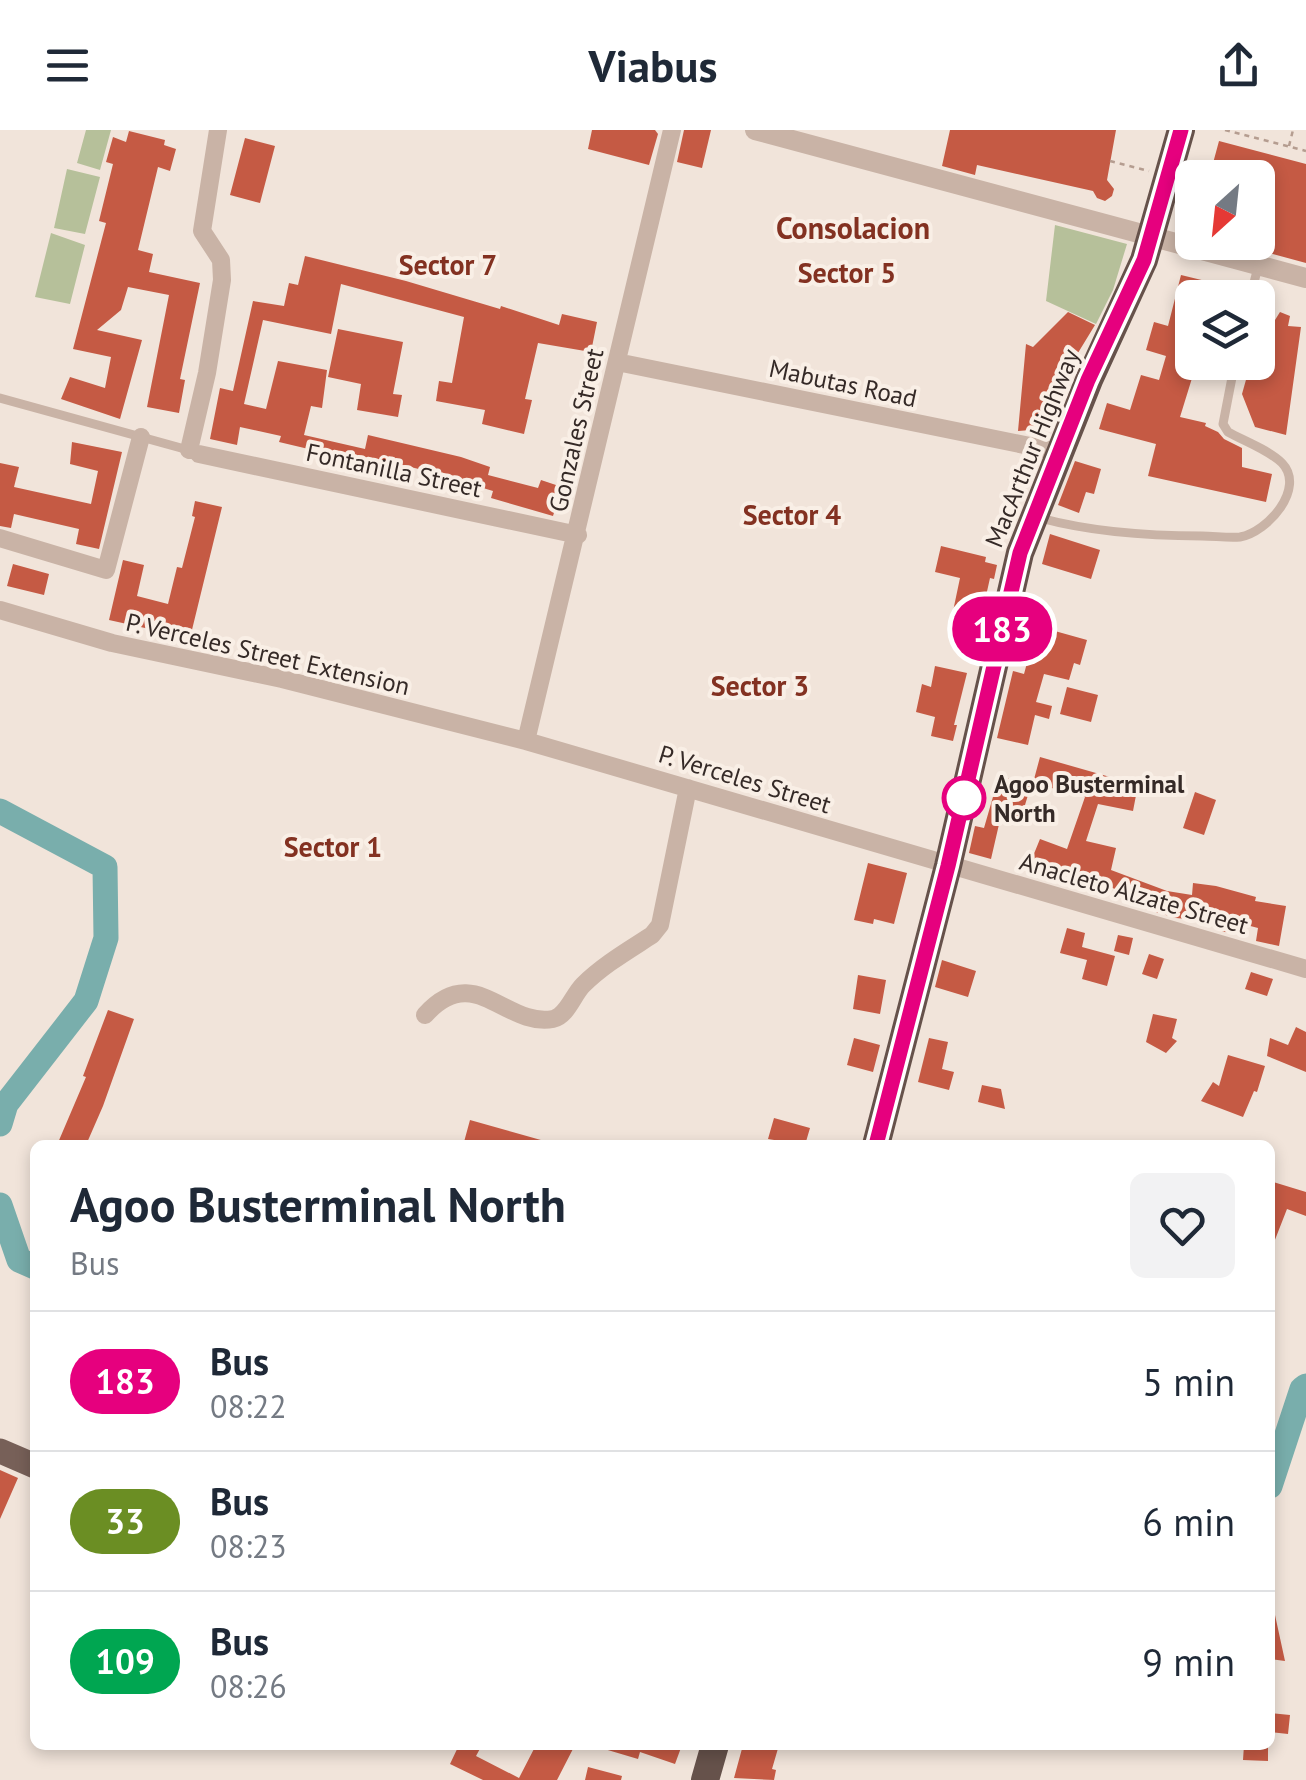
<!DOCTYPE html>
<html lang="en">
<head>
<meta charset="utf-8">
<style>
	:root { --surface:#fff; --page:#f2f2f3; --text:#1f2937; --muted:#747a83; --line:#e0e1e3 }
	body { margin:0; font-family:"PT Sans",sans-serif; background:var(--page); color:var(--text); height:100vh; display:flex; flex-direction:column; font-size:38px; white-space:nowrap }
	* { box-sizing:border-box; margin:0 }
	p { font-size:32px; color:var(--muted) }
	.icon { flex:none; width:55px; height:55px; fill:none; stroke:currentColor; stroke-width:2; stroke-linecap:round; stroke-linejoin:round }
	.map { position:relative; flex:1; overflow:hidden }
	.side { position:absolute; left:30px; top:1010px; width:1245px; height:610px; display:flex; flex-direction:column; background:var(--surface); border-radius:15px; box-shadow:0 5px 15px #0003 }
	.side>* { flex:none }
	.badge { padding:0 20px; border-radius:32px; font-size:35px; line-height:65px }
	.needle { width:65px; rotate:207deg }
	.tools { position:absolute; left:1175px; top:30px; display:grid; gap:20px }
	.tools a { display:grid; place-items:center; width:100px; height:100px; border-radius:15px; background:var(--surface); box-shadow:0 5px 15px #0003; font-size:50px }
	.map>.badge { position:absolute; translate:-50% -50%; box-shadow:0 0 0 5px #fff }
	.round { display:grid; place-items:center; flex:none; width:105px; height:105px; border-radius:15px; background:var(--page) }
	.headline { display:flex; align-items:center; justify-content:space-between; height:170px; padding:0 40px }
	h1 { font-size:48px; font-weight:600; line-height:75px }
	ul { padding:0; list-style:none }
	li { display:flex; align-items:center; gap:30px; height:140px; padding:0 40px; border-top:2px solid var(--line) }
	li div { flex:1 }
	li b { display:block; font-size:38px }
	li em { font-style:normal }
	li .badge { min-width:110px; font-weight:700; text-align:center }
	header { display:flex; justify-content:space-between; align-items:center; height:130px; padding:0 40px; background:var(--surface); font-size:45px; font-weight:600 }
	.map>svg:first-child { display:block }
	.green { fill:#b6c09a }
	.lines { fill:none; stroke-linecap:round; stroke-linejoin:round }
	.river { stroke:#79aeac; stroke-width:25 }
	.building { fill:#c55a44 }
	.path { stroke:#b59d90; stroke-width:2.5; stroke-dasharray:5 5; stroke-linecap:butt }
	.service { stroke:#c9b3a6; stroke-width:9 }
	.minor { stroke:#c9b3a6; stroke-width:18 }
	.tertiary { stroke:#c9b3a6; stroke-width:20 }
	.primary { stroke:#776058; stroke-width:25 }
	.trunk { stroke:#66524b; stroke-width:28 }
	.line-casing { stroke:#fff; stroke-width:22 }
	.line { stroke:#e6007e; stroke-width:15 }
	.stop-dot { fill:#fff; stroke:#e6007e; stroke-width:5 }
	.labels { text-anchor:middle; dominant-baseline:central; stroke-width:8; stroke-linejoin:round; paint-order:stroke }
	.street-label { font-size:25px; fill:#352a27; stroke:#f9efe6 }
	.stop-label { font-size:25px; font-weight:bold; fill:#352a27; stroke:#f9efe6; text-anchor:start }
	.neighbourhood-label { font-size:28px; font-weight:bold; fill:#833121; stroke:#f9efe6 }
	.quarter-label { font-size:30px; font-weight:bold; fill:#833121; stroke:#f9efe6 }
</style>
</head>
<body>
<header><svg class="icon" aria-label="menu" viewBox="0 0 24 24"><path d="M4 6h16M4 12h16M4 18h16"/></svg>Viabus<svg class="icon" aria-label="share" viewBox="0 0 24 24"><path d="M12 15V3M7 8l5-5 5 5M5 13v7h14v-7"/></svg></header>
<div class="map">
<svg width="1306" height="1650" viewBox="0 0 1306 1650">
	<rect width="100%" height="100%" fill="#f1e4da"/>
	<path class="green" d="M86 0H111L100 40 77 33Z
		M67 39 100 47 85 104 54 98Z
		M1055 95 1127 114 1113 160 1096 194 1046 171Z
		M51 103 85 115 70 174 35 167Z"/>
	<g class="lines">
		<path class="river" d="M0 681 105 737 106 808 86 871 6 974 0 994
			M0 1075 19 1130 35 1137
			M1270 1356 1302 1259 1306 1256"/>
	</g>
	<path class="building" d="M592 0H655L658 4 649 35 588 19Z
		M684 0H711L702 38 677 32Z
		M950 0H1116L1107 50 1114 59 1112 66 1105 71 1097 68 1093 61 977 35 975 45 942 36Z
		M129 1 165 10 164 15 176 19 170 41 158 37 138 120 153 124 149 142 200 153 180 249 185 250 179 283 147 277 169 165 128 157 121 180 97 200 142 210 120 289 61 269 70 247 105 258 111 227 73 219 106 93 99 91 113 34 106 32 113 7 126 12Z
		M245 8 275 16 260 73 230 65Z
		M1219 11 1306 34V133L1258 120V48H1209Z
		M305 126 406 151 500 179 501 176 559 195 562 184 597 192 591 222 538 213 525 269 532 270 524 304 482 294 485 280 436 271 439 251 452 253 464 187 341 154 331 204 263 190 244 274 266 279 278 231 327 240 322 278 311 276 304 305 365 319 368 305 461 327 490 337 488 345 538 358 541 350 562 357 553 386 491 368 493 361 423 340 377 329 376 335 279 312 281 306 240 297 237 315 210 309 220 258 233 261 253 171 284 176 289 153 298 155Z
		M1181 145 1218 154 1214 168H1192V232H1197L1180 287 1206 293 1205 296 1218 302 1224 309 1242 318V337L1272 344 1266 372 1148 346 1156 314 1099 299 1107 273 1130 280 1141 245 1159 250 1166 226 1146 220 1154 192 1168 196Z
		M1068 182 1095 195 1031 300 1018 301 1026 214 1033 217Z
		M1280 182 1290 186 1288 196 1301 197 1286 305 1255 297 1242 264 1251 232H1258V217Z
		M338 199 403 212 393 264 402 265 398 287 357 280 361 254 328 247Z
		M72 312 122 322 99 419 76 414 79 399 14 384 11 398 0 396V333L19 337 14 357 91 374 98 341 70 334Z
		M1075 331 1101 339 1094 364 1086 362 1079 383 1058 375Z
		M195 371 222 377 190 508 109 490 123 430 144 435 137 466 168 474 177 437 182 438 195 387 192 386Z
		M1050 404 1100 420 1091 449 1042 434Z
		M941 416 986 427 985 432 997 435 994 449 990 448 980 493 952 486 960 448 935 442Z
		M13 434 49 444 44 465 7 456Z
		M1037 496 1087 510 1080 535 1074 533 1069 550 1044 544 1036 572 1052 576 1049 589 1035 585 1028 615 997 608 1013 541 1024 544Z
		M935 536 967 543 954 595H957L953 611 931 606 935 587 916 582 922 554 931 557Z
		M1067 557 1098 565 1091 592 1060 584Z
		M1040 627 1138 655 1133 681 1098 674 1086 711 1116 718 1111 740 1167 761 1192 765 1193 753 1216 756 1256 767 1255 771 1286 776 1279 816 1256 811 1258 798 1235 792 1233 804 1218 800 1217 792 1176 788 1125 773 1128 765 1084 745 1055 737 1052 745 1029 736 1040 709 1067 719 1085 667 1033 653Z
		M999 646 1031 655 1019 695 1000 690 991 729 969 723 975 696 984 698Z
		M1195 662 1216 670 1204 705 1183 698Z
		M868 733 907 743 894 794 874 789 873 794 854 790Z
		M1067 798 1085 803 1082 817 1115 826 1107 856 1082 849 1087 830 1060 823Z
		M1118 805 1133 808 1129 825 1114 821Z
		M1149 824 1164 829 1157 849 1142 844Z
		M942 830 976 841 968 867 935 857Z
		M1251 842 1273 849 1267 866 1245 859Z
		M858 845 886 850 880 884 853 879Z
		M108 880 134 889 103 976 86 1015H57L86 947 83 946Z
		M1153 884 1177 889 1172 908 1177 911 1166 923 1146 912Z
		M1296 897 1306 902V942L1267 926 1270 908 1288 915Z
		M854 908 880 915 873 942 847 935Z
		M929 908 948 912 942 939 954 942 949 960 918 952Z
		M1228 925 1265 936 1257 962 1254 961 1243 987 1201 971 1213 952 1219 956Z
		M982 955 1001 959 1005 979 978 972Z
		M774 988 810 998 805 1015 768 1009Z
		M470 990 548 1012 547 1015H476L464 1012Z
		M1270 1051 1306 1062V1086L1287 1079 1271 1120Z
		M0 1340 18 1348 0 1389Z
		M1275 1485 1285 1531 1270 1529V1486Z
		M1270 1583 1290 1585 1288 1604 1270 1602Z
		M459 1615H482L476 1626 519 1648 536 1615H575L557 1650H483L450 1634Z
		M601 1615H682L675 1634 640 1622 638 1629 601 1618Z
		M743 1615H779L772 1639 776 1640 774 1650 734 1648Z
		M1244 1615H1268V1631L1243 1630Z
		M588 1637 622 1646 621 1650H585Z"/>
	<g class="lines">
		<path class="path" d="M1225 0 1306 21
			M1289 16 1293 0
			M1110 31 1149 41
			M1179 91 1192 94"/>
		<path class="service" d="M1250 168 1258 137
			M0 268 192 321
			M1040 388C1092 402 1148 406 1202 406 1214 406 1228 408 1240 407 1268 402 1306 358 1282 333 1269 320 1244 311 1228 302L1223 294 1235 232"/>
		<path class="minor" d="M617 232 1059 322
			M189 320 207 243 222 150 221 130 202 101 218 0
			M199 324 578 405
			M0 408 106 440 141 307
			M0 480 112 513 282 549 526 611 1306 839
			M526 611 672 0
			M425 885C474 830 506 898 553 889 567 886 573 865 583 855 603 835 629 820 652 805L660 795 688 658"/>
		<path class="tertiary" d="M755 0 1306 148"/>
		<path class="primary" d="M0 1321 35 1336"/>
		<path class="trunk" d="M876 1015 948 736 1020 423 1089 250 1144 130 1181 0
			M705 1650 715 1615"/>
	</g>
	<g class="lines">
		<defs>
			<path id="line" d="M876 1015 948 736 1020 423 1088 250 1144 130 1181 0"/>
		</defs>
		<use href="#line" class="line-casing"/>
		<use href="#line" class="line"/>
	</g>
	<circle class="stop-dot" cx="964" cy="668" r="20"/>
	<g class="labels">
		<g class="street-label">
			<text transform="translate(843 253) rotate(12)">Mabutas Road</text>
			<text transform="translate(576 300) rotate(-77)">Gonzales Street</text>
			<text transform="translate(1032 318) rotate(-68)">MacArthur Highway</text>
			<text transform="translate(394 340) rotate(12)">Fontanilla Street</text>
			<text transform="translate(268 524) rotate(13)">P. Verceles Street Extension</text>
			<text transform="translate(745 649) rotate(17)">P. Verceles Street</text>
			<text transform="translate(1134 763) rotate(16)">Anacleto Alzate Street</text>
		</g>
		<g class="stop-label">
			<text x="994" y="654">Agoo Busterminal<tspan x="994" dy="29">North</tspan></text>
		</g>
		<g class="neighbourhood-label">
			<text x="448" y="134">Sector 7</text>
			<text x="847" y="142">Sector 5</text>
			<text x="792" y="384">Sector 4</text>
			<text x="760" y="555">Sector 3</text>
			<text x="333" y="716">Sector 1</text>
		</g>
		<g class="quarter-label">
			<text x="853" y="97">Consolacion</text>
		</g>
	</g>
</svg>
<div class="tools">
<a><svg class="needle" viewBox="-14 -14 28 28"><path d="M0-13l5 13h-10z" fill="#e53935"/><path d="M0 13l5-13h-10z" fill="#747a83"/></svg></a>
<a><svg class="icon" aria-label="layers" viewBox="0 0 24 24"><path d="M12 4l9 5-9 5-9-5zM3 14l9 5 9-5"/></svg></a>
</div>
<b class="badge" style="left:1002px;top:499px;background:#e6007e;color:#fff">183</b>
<section class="side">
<div class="headline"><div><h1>Agoo Busterminal North</h1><p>Bus</p></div><a class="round"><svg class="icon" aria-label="heart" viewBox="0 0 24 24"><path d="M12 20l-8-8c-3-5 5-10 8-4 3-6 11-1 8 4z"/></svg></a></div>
<ul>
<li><span class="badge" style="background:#e6007e;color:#fff">183</span><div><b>Bus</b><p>08:22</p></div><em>5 min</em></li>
<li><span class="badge" style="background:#6b8e23;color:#fff">33</span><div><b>Bus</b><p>08:23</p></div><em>6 min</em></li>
<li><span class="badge" style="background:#00a651;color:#fff">109</span><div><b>Bus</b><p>08:26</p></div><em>9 min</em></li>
</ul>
</section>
</div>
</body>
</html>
